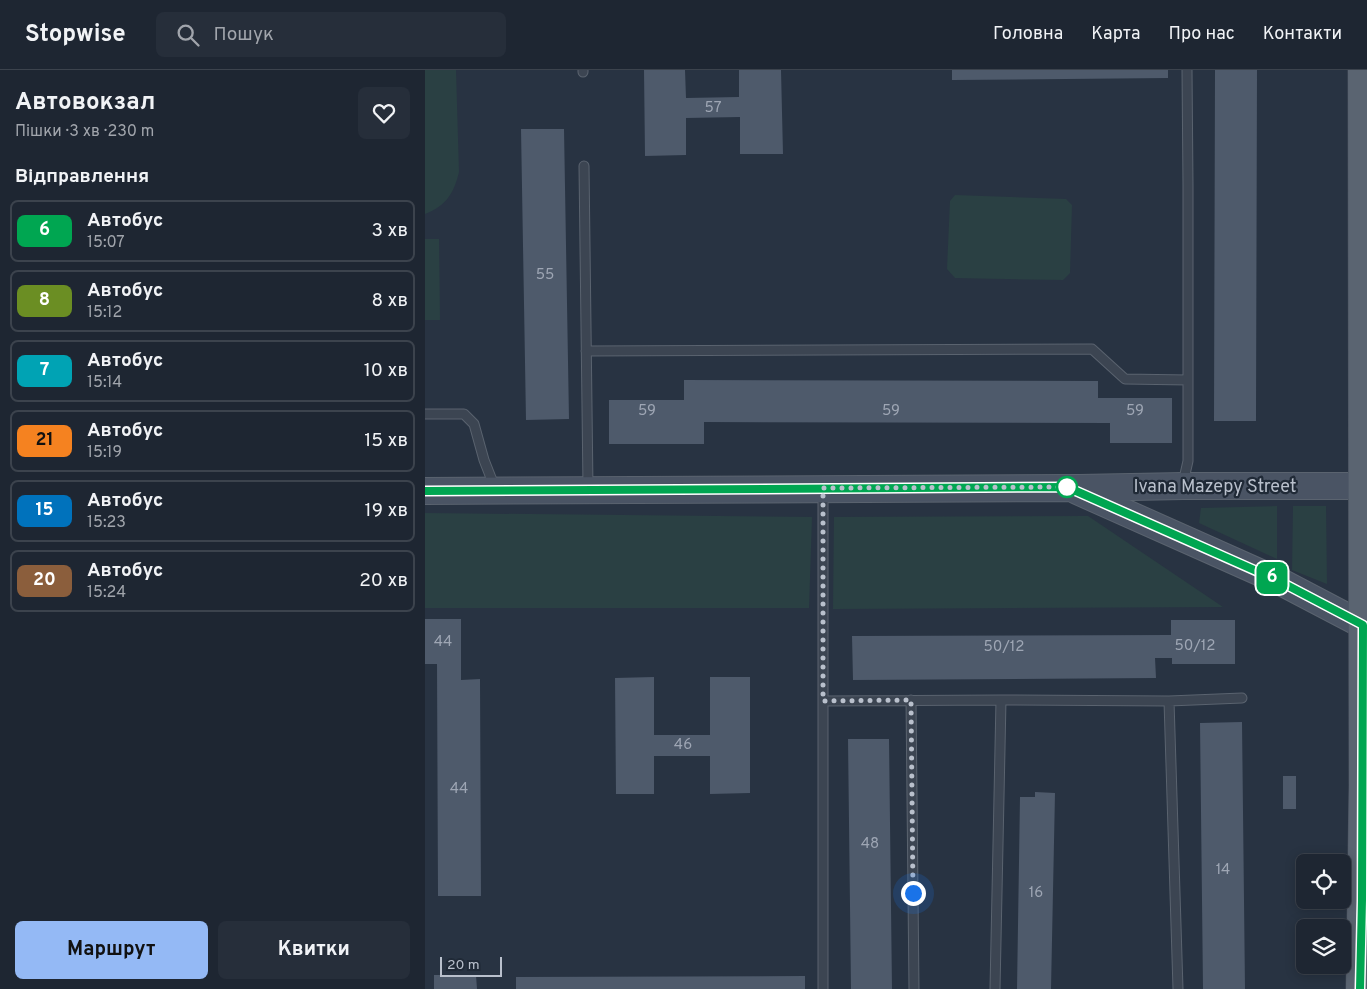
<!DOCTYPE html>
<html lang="uk">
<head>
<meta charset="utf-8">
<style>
	:root { --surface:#1e2632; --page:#262e3a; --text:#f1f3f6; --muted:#a1a5ac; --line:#3c434d; --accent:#94b9f5 }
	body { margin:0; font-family:Overpass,sans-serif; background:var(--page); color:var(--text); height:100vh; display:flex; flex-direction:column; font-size:19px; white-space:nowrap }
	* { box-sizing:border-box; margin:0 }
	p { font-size:16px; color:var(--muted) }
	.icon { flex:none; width:28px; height:28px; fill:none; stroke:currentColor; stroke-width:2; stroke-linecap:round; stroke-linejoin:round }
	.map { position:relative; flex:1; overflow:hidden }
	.drawer { display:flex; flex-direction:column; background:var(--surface); width:425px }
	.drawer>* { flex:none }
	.badge { padding:0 10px; border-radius:8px; font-size:18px; line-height:32px }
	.controls { position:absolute; left:871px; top:784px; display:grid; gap:10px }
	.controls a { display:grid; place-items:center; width:55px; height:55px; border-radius:8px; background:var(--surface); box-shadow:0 2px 12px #0003,0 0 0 1px var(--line); font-size:25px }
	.scale { position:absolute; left:15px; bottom:12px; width:62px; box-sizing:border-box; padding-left:5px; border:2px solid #b9c0cc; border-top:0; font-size:14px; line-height:18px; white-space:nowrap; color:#b9c0cc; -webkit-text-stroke:4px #202a37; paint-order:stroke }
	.you { position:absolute; width:25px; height:25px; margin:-12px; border:4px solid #fff; border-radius:50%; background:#1a73e8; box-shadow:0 0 0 8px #1a73e833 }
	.map>.badge { position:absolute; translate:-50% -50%; box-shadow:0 0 0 2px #fff }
	h2 { padding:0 15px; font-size:19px; line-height:45px }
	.round { display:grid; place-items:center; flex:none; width:52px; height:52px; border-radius:8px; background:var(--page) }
	.summary { display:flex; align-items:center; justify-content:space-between; height:85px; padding:0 15px }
	h1 { font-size:24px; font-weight:700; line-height:38px }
	.button { display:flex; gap:10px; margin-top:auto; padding:10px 15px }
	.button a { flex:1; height:58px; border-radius:8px; background:var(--accent); color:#111; font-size:20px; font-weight:700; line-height:58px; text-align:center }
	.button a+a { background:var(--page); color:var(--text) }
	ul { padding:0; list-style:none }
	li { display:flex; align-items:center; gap:15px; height:62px; margin:0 10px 8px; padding:0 5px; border:2px solid var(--line); border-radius:8px }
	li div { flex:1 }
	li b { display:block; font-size:19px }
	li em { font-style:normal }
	li .badge { min-width:55px; font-weight:700; text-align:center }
	header { display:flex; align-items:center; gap:30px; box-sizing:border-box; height:70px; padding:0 25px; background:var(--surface); border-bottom:1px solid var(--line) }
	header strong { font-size:24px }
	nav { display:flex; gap:28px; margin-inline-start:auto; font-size:18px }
	.search { width:350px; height:45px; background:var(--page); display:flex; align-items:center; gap:12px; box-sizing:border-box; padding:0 18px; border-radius:8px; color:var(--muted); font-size:19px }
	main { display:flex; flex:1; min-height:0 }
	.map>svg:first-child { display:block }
	.green { fill:#2a4043 }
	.building { fill:#4e5a6b }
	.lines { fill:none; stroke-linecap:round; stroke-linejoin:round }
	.lane-casing { stroke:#5a636f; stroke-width:11 }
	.secondary-casing { stroke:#5a636f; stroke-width:28 }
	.primary-casing { stroke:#464e5b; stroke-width:29 }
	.lane { stroke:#3c4552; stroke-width:9 }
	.secondary { stroke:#4a5464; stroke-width:26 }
	.primary { stroke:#5a6471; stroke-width:28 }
	.line-casing { stroke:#fff; stroke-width:11 }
	.line { stroke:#00a651; stroke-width:8 }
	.walk { stroke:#b9c0cc; stroke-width:5; stroke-dasharray:0 9 }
	.stop-dot { fill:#fff; stroke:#00a651; stroke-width:2.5 }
	.labels { text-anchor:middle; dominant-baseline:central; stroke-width:4.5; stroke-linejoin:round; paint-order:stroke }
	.number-label { font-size:15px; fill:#9ea6b4 }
	.street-label { font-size:18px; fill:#b9c0cc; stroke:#202a37 }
</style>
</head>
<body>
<header>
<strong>Stopwise</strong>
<div class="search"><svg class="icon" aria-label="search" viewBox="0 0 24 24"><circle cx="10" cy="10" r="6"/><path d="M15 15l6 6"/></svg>Пошук</div>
<nav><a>Головна</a><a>Карта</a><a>Про нас</a><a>Контакти</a></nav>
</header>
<main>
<section class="drawer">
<div class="summary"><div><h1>Автовокзал</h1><p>Пішки · 3 хв · 230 m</p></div><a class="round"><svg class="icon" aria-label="heart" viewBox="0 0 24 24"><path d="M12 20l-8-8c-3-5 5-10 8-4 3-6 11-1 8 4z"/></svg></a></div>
<h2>Відправлення</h2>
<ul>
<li><span class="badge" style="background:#00a651;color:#fff">6</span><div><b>Автобус</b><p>15:07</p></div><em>3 хв</em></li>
<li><span class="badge" style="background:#6b8e23;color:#fff">8</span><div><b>Автобус</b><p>15:12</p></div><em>8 хв</em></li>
<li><span class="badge" style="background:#00a3b4;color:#fff">7</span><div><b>Автобус</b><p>15:14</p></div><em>10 хв</em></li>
<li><span class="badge" style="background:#f58220;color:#111">21</span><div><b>Автобус</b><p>15:19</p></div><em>15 хв</em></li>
<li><span class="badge" style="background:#0072bc;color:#fff">15</span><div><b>Автобус</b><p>15:23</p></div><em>19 хв</em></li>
<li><span class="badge" style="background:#8b5e3c;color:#fff">20</span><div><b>Автобус</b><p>15:24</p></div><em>20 хв</em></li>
</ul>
<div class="button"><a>Маршрут</a><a>Квитки</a></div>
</section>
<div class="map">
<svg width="942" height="919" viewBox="0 0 942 919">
	<rect width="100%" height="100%" fill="#283342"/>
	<path class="green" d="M0 0H31L34 102C29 123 21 136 0 144Z
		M530 125 641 129 647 135 645 203 638 210 530 208 522 199 525 131Z
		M0 169H14L15 250H0Z
		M852 436V489L774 453 776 438Z
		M868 436H901L902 514 867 500Z
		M0 443 387 447 384 538H0Z
		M663 446 798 537 408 539 409 447Z"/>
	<path class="building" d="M219 0H260L261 28 314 27V0H356L358 84H315V47L261 48V85L220 86Z
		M527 0H743V8L527 10Z
		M790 0H832L831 351H789Z
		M96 59H139L144 349 101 350Z
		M259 310 673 311V328H747V373H685V353L279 352V374H184V330H259Z
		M0 549H36V610L55 609 56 826H13L12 594H0Z
		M746 550H810V594H747V588H730L731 608 428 610 427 566 746 565Z
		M229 607V665H285V607H325V723L285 724V686H229V724H191L190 608Z
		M817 652 820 919H778L775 653Z
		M423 669H464L467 919H426Z
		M858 706H871V739H858Z
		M610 722 630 723 626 919H592L595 727H610Z
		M9 905H51L52 919H9Z
		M380 906V919H91V907Z"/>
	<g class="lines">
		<defs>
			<path id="lane" d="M158 0V2
				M159 96 163 417
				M161 281 667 279 700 309 763 310
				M0 344H39L49 354 59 390 70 418
				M758 413 763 391V116L762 0
				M486 630 489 919
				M398 631 576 630 744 631 817 628
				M744 631 753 919
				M398 919V421
				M570 919 576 630"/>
			<path id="secondary" d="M0 421 654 418 758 416H938
				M652 421 854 511 938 555"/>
			<path id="primary" d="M935 919 938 717 937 0"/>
		</defs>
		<use href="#lane" class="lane-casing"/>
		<use href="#secondary" class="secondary-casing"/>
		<use href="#primary" class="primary-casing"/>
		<use href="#lane" class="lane"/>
		<use href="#secondary" class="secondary"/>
		<use href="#primary" class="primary"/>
	</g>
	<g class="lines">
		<defs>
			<path id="line" d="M0 421 642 417 854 511 938 555 937 830 935 919"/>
		</defs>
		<use href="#line" class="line-casing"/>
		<use href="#line" class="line"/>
		<path class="walk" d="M488 823 486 630 398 631V418L642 417"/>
	</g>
	<circle class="stop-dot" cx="642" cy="417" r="10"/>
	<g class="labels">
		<g class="number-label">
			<text x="288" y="38">57</text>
			<text x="120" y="205">55</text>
			<text x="222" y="341">59</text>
			<text x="466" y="341">59</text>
			<text x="710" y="341">59</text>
			<text x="18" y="572">44</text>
			<text x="770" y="576">50/12</text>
			<text x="579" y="577">50/12</text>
			<text x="258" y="675">46</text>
			<text x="34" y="719">44</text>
			<text x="445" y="774">48</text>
			<text x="798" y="800">14</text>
			<text x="611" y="823">16</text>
		</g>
		<g class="street-label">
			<text x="790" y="417">Ivana Mazepy Street</text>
		</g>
	</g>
</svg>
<div class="controls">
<a><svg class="icon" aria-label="locate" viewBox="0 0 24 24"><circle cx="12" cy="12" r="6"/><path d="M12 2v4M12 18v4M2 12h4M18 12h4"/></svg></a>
<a><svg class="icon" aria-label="layers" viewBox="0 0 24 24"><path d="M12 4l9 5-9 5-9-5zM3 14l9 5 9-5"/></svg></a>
</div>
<div class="scale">20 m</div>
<div class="you" style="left:488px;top:823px"></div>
<b class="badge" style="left:847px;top:508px;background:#00a651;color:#fff">6</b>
</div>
</main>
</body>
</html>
